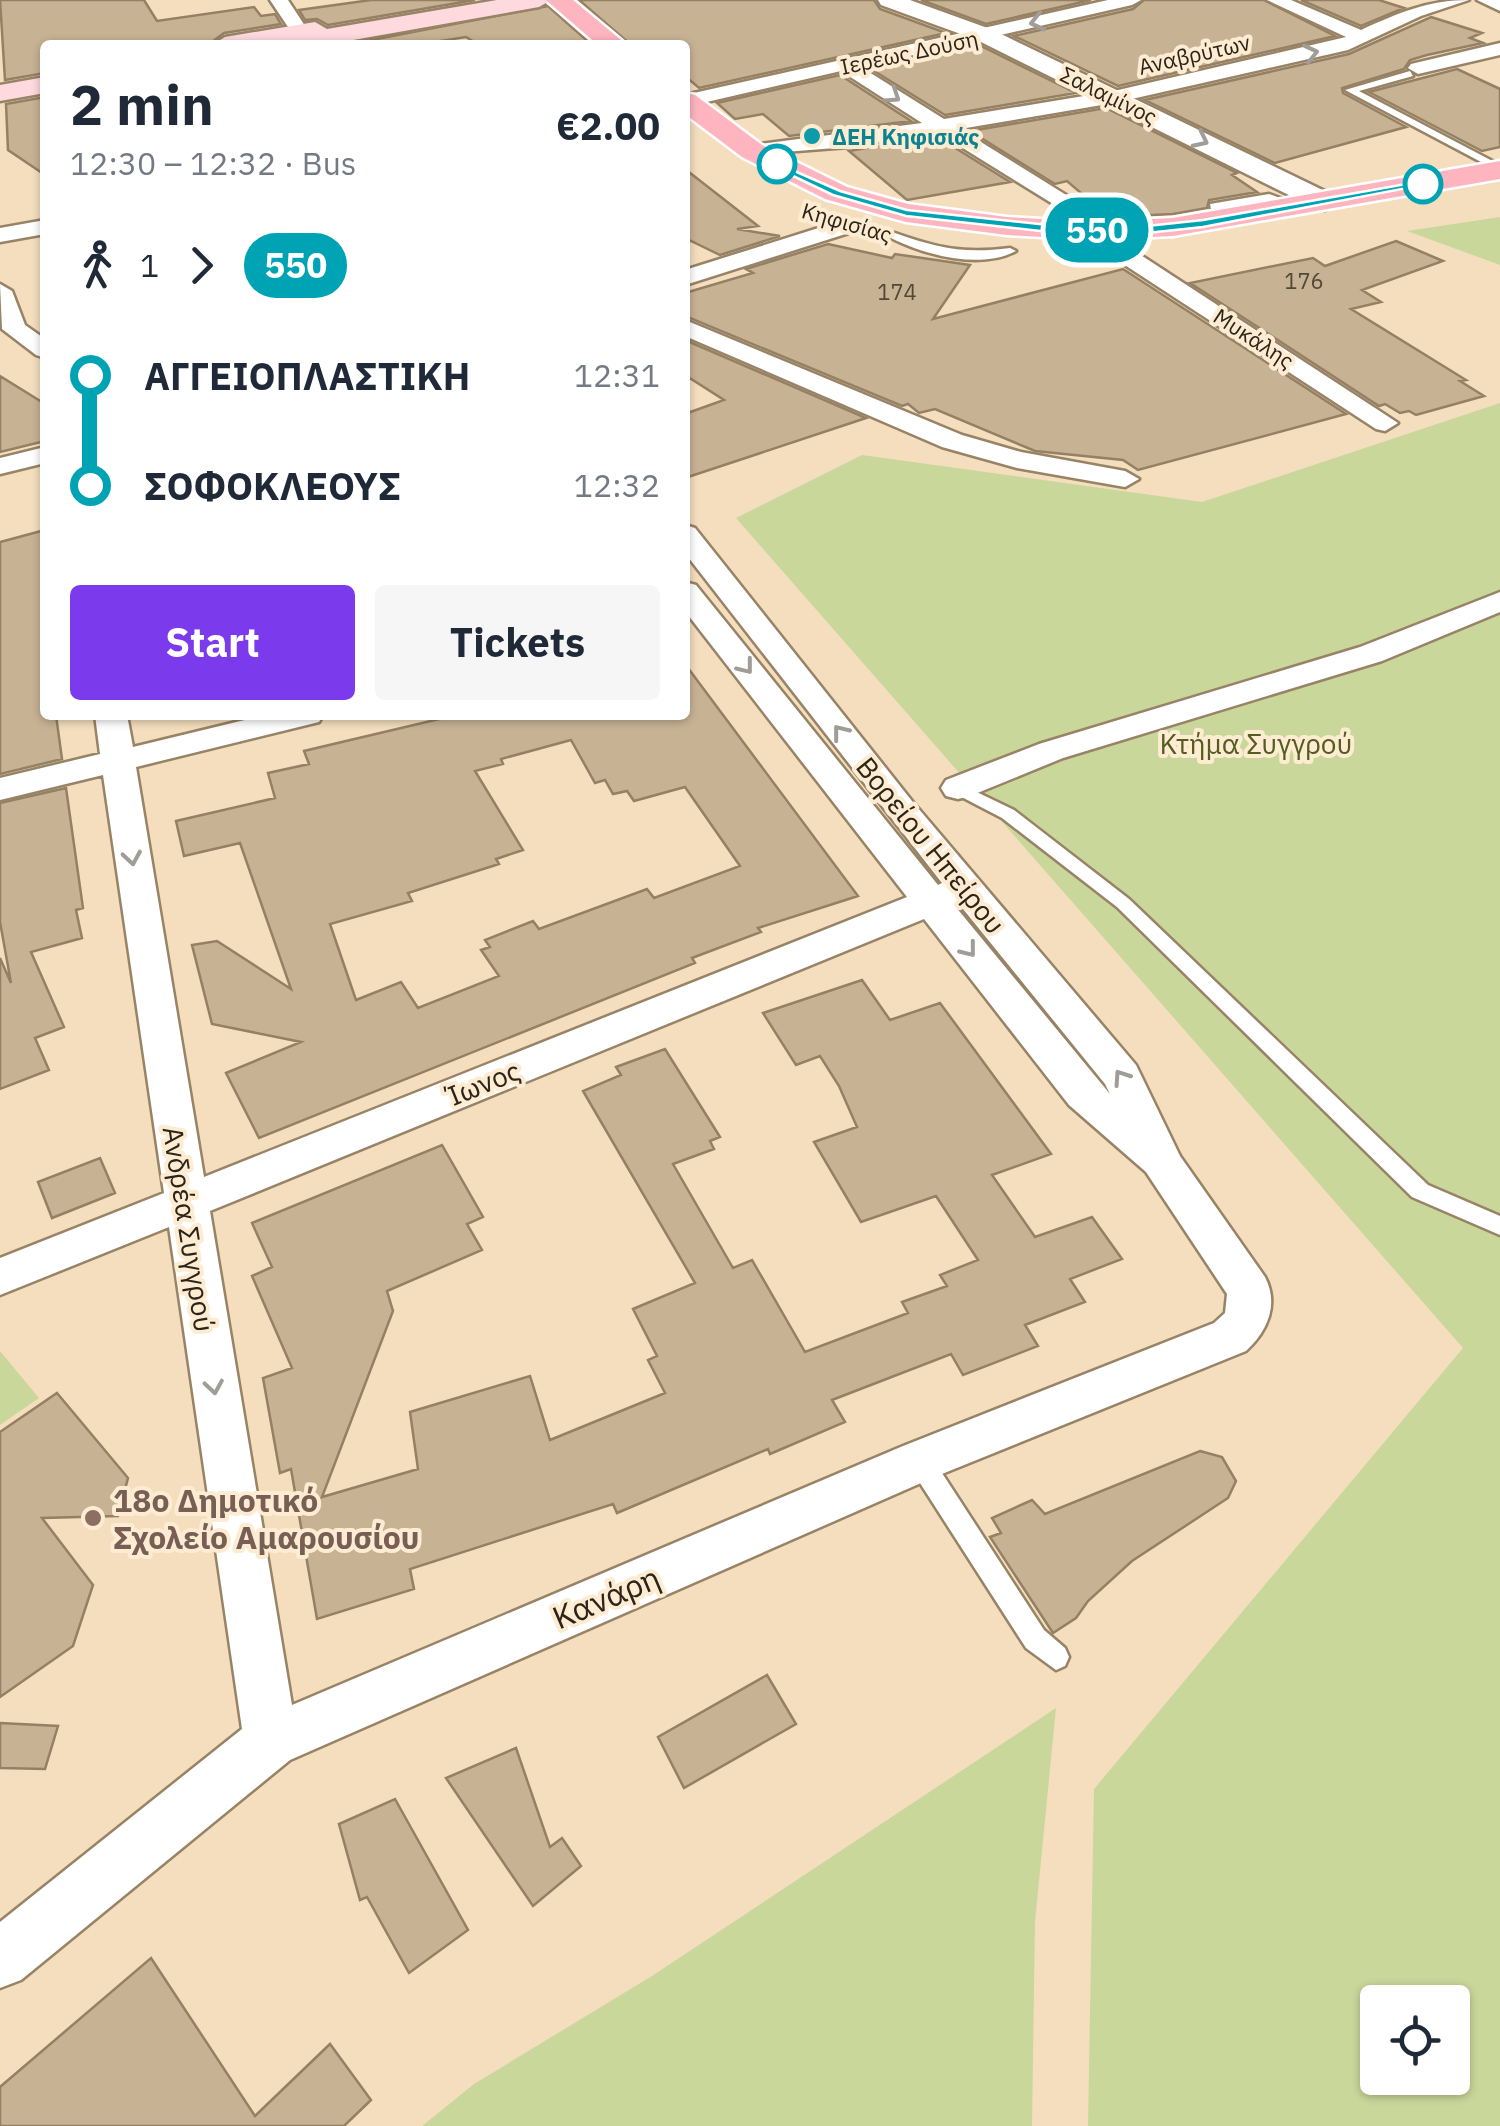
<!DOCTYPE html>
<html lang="en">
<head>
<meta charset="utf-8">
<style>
	:root { --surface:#fff; --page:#f6f6f7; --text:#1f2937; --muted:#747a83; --accent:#7c3aed }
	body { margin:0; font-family:"IBM Plex Sans",sans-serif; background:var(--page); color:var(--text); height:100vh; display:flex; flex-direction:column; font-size:38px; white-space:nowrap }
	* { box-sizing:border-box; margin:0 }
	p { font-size:32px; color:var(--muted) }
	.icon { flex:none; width:55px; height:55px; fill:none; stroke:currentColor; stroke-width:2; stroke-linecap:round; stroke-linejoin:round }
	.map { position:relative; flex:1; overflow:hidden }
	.panel { position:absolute; left:40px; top:40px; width:650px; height:680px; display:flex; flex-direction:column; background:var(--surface); border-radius:10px; box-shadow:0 2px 8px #0004 }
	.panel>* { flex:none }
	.badge { padding:0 20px; border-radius:32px; font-size:35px; line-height:65px }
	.buttons { position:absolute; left:1360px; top:1985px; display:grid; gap:20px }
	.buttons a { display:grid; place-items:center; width:110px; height:110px; border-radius:10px; background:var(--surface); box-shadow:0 2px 8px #0004; font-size:50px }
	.map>.badge { position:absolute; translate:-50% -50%; box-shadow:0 0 0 5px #fff }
	.legs { display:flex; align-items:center; gap:15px; height:110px; padding:0 30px; font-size:32px }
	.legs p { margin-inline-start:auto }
	.headline { display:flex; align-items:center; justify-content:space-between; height:170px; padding:0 30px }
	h1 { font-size:55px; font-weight:800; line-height:75px }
	.action { display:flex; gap:20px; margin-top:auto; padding:20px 30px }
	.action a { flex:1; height:115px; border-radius:10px; background:var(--accent); color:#fff; font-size:40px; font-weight:800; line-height:115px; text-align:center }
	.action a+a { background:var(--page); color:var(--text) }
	ul { padding:0 30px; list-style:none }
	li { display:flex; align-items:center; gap:35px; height:110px; font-size:38px }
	li i { display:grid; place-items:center; width:15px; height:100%; margin:0 12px; background:currentColor }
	li i::after { content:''; width:25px; height:25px; margin:-12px; border:8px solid; border-radius:50%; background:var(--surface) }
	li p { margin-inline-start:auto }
	li:first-child i { background:linear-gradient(#0000 50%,currentColor 0) }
	li:last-child i { background:linear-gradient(currentColor 50%,#0000 0) }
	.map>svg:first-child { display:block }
	.green { fill:#cad79b; fill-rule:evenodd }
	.building { fill:#c8b294; stroke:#958063; stroke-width:2.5; fill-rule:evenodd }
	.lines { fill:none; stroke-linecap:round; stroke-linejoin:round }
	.service-casing { stroke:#988366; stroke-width:5 }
	.minor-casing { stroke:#988366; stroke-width:5 }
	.tertiary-casing { stroke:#988366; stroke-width:5 }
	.secondary-casing { stroke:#988366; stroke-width:5 }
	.primary-casing { stroke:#fff; stroke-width:5 }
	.service { fill:#fff; fill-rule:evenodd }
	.minor { fill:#fff; fill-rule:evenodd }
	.tertiary { fill:#fff; fill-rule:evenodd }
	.secondary { fill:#fedadf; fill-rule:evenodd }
	.primary { fill:#feb5bf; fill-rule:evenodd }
	.oneway { stroke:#a09c97 }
	.line-1 { fill:#00a3b4; stroke:#fff; stroke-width:2.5 }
	.culture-dot { fill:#0f9aa8; stroke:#feecd2; stroke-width:4 }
	.stop-1-dot { fill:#fff; stroke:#00a3b4; stroke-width:5 }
	.education-dot { fill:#8d6e63; stroke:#feecd2; stroke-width:4 }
	.labels { text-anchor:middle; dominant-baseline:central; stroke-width:8; stroke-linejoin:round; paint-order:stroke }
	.far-street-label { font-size:22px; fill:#2c2418; stroke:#feecd2 }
	.far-culture-label { font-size:22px; font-weight:bold; fill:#0d838f; stroke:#feecd2; text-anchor:start }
	.number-label { font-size:22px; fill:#534837 }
	.park-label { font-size:28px; fill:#525d1f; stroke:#feecd2 }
	.street-label { font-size:28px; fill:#2c2418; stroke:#feecd2 }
	.near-education-label { font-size:32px; font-weight:bold; fill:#785e54; stroke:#feecd2; text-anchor:start }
	.near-street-label { font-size:32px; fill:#2c2418; stroke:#feecd2 }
</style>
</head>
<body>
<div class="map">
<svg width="1500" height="2126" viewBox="0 0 1500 2126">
	<rect width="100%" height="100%" fill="#f4debe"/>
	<path class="green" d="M1500 217V265L1407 231Z
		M1500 403V2126H1088L1094 1789 1463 1348 736 518 862 455 1202 502ZM1378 2002H1452V2078H1378Z
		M0 1351 39 1398 0 1425Z
		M1056 1708 1035 1922 1032 2126H422L474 2084 652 1976Z"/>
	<path class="building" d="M0 0H144L157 21 254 7 261 16 275 14 281 24 224 33 208 45H45V73L5 80Z
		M371 0H475L328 25 317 19 305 20 299 10Z
		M579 0H874L880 9 946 33 699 88 685 76V45H631Z
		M921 0H1091L986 24Z
		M1144 0H1264L1335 36 1118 86 1014 36 1133 9Z
		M1301 0H1379L1404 8 1361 26Z
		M548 6 592 45H479L466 37 415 45H346Z
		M1431 17 1482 33 1470 38 1483 43 1427 55 1410 60 1404 69 1342 88 1343 93 1406 127 1275 163 1145 100 1349 54Z
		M977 44 1076 93 945 115 871 69Z
		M1457 69 1500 89V147L1482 151 1369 92Z
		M840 75 911 121 789 136 763 114 735 119 717 103Z
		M45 97V175L8 150 6 104Z
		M1106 108 1237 173 1232 175 1257 192 1209 200 1207 208 1173 214 1109 217 1067 181 1055 184 970 131Z
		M936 136 1010 182 907 200 849 151Z
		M685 169 758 226 737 229 780 236 720 255 685 238Z
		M1396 241 1443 261 1362 290 1381 302 1351 309 1466 380 1460 381 1484 396 1416 415 1409 411 1400 413 1385 404 1379 406 1190 283 1313 258 1325 266Z
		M828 244 892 258 895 254 970 265 933 319 1123 269 1346 414 1138 470 1123 460 1035 451 935 409 919 413 908 404 902 406 685 316V293L753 273 746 269Z
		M685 340 866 418 685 478V414L724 400 685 375Z
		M0 376 45 404V441L0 452Z
		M45 530V715H56L62 759 0 774V542Z
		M685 664 858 896 758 928 761 932 692 958 695 963 259 1138 226 1073 301 1042 212 1024 192 945 217 941 291 989 240 843 184 856 176 821 275 798 268 773 309 764 304 751 456 715H685ZM571 740 595 783 605 780 613 794 627 791 634 801 685 787 740 866 654 898 647 889 539 929 533 921 485 940 490 947 481 950 499 976 418 1008 401 982 356 1000 330 924 412 901 408 893 499 864 496 859 523 850 475 771 503 764 501 759Z
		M66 788 83 908 76 910 82 938 31 952 64 1027 35 1038 49 1070 0 1089V958L11 983 0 922V803Z
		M862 980 890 1020 940 1003 1051 1154 992 1175 1035 1237 1092 1217 1122 1259 1070 1279 1085 1302 1025 1325 1038 1346 963 1375 951 1354 832 1400 845 1422 770 1454 768 1449 617 1513 613 1504 410 1569 414 1589 317 1619 291 1469 280 1473 263 1378 292 1368 252 1276 272 1267 252 1223 442 1145 483 1217 467 1224 482 1250 387 1291 393 1311 322 1497 418 1469 410 1412 530 1376 550 1440 665 1393 648 1360 657 1356 633 1309 695 1283 583 1091 621 1075 616 1067 665 1049 720 1137 710 1141 714 1149 673 1164 733 1268 752 1260 805 1352 908 1313 902 1302 947 1286 940 1275 978 1260 936 1196 861 1222 814 1142 857 1127 839 1086 820 1056 796 1065 763 1013Z
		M100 1158 115 1193 52 1218 38 1182Z
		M57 1393 128 1478 118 1516 42 1518 93 1585 73 1646 0 1697V1432Z
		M1200 1451 1222 1457 1236 1481 1228 1498 1132 1561 1088 1601 1076 1618 1053 1633 990 1537 1001 1533 992 1518 1032 1500 1045 1514Z
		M767 1675 796 1724 684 1788 658 1737Z
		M0 1723 58 1726 45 1769 0 1768Z
		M516 1748 550 1847 562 1838 581 1866 533 1906 446 1778Z
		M395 1799 468 1930 409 1973 367 1897 360 1900 339 1824Z
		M151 1958 255 2116 330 2044 371 2100 344 2126H0V2087Z"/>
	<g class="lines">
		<defs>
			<path id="service" d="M1410 71 1413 76 1359 91 1500 165V172L1345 90Z
				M1269 194 1304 207 1298 210 1268 200 1220 208 1225 221 1219 224 1213 221 1210 204Z
				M895 233C938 248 963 254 1010 248L1016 251C980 270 925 255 891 238V234Z
				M958 783 1014 810 1129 899 1428 1185 1500 1216V1235L1412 1197 1117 907 1002 818 952 792 949 788Z
				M920 1450 929 1453 1044 1630 1065 1648 1069 1657 1065 1666 1056 1670 1026 1648 911 1469 908 1461 911 1453Z"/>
			<path id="minor" d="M270 0H288L309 32 306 36H294Z
				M1108 0H1141L1132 5 861 67 944 119 1114 91 1346 37 1267 0H1291L1361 30C1398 13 1428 0 1469 0L1421 16 1348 50 1114 103 960 129 1116 226 1119 231 1108 238 937 132 848 147 745 155 742 151 752 145 922 123 841 71 685 107V95Z
				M1477 0H1500V11Z
				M1500 43V55L1418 74 1408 68 1411 64Z
				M847 219 858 226 855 231 685 285V270Z
				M45 220V234L0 242V228Z
				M1122 246 1130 248 1398 423 1385 431 1376 429 1114 258 1110 253 1114 248Z
				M0 284 12 291 25 325 45 339V358L36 355 2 329Z
				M685 320 962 435 1021 452 1125 471 1139 479 1125 487 1017 468 942 447 685 336Z
				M45 447V463L0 474V458Z
				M685 525 695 528 912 801 1136 1065 1180 1156 1265 1277C1279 1304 1268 1331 1246 1351L937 1476 290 1760 21 1980 0 1988V1922L242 1729 169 1227 0 1295V1258L164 1193 103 775 0 800V778L100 754 95 715H127L133 747 265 715H323L319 722 136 767 204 1177 907 897 685 611V582L696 585 938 885 942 883 685 553ZM959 904 1105 1084 1110 1094 955 906ZM924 919 1069 1105 1146 1172 1227 1294 1225 1313 1214 1323 903 1446 292 1705 210 1211Z
				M1500 592V612L1382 661 1063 758 970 796 958 799 946 796 941 788 946 780 1039 744 1360 647Z"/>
			<path id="tertiary" d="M878 0H910L993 30 1335 196 1339 202 1325 210 1315 208 977 40 881 5Z"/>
			<path id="secondary" d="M497 0H551L539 7 325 45H212L225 37 315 22 327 29Z
				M45 77V93L0 101V85Z"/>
			<path id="primary" d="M546 0H573L627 45H598Z
				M685 93 695 95 762 145 847 187 908 204 1007 217 1093 222 1173 218 1500 161V179L1173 236 1093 240 1007 235 906 222 825 199 742 157 685 114Z"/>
		</defs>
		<use href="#service" class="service-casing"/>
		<use href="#minor" class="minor-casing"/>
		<use href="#tertiary" class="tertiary-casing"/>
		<use href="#secondary" class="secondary-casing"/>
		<use href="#primary" class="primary-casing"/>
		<use href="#service" class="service"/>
		<use href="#minor" class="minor"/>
		<use href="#tertiary" class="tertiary"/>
		<use href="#secondary" class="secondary"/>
		<use href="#primary" class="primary"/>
	</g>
	<defs><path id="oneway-chevron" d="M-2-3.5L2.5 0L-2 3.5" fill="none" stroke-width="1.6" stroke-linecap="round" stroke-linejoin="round" transform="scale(2.5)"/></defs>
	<g class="oneway">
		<use href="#oneway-chevron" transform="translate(1037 22) rotate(167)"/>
		<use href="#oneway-chevron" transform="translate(1311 53) rotate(-13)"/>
		<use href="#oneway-chevron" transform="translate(893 96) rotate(33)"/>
		<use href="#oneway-chevron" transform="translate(1201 140) rotate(26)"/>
		<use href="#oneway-chevron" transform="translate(746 667) rotate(52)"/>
		<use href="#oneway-chevron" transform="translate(840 732) rotate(-128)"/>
		<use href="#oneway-chevron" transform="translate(132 858) rotate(81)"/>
		<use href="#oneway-chevron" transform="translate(969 950) rotate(52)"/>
		<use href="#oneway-chevron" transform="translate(1121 1077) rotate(-124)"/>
		<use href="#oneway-chevron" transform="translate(214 1387) rotate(81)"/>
	</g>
	<path class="line-1" d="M774 162 840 191 907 210 1067 227 1147 226 1203 220 1423 181 1428 184 1203 227 1147 233 1067 234 906 216 833 195 774 167Z"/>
	<circle class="culture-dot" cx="812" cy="136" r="10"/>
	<g class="stop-1-dot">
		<circle cx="777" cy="164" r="18"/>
		<circle cx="1423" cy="184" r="18"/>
	</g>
	<circle class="education-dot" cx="93" cy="1518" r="10"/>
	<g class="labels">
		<g class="far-street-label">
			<text transform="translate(909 52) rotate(-12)">Ιερέως Δούση</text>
			<text transform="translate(1194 54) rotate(-13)">Αναβρύτων</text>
			<text transform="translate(1109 95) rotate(26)">Σαλαμίνος</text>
			<text transform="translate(847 222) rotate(16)">Κηφισίας</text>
			<text transform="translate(1254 338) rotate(33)">Μυκάλης</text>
		</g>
		<g class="far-culture-label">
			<text x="832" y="136">ΔΕΗ Κηφισιάς</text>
		</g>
		<g class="number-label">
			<text x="1304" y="280">176</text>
			<text x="897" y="291">174</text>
		</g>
		<g class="park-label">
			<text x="1256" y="743">Κτήμα Συγγρού</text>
		</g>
		<g class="street-label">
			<text transform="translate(931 845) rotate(51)">Βορείου Ηπείρου</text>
			<text transform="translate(483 1083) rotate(-22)">Ίωνος</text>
			<text transform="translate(189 1229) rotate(81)">Ανδρέα Συγγρού</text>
		</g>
		<g class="near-education-label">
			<text x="113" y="1500">18ο Δημοτικό<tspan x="113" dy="37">Σχολείο Αμαρουσίου</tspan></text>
		</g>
		<g class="near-street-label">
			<text transform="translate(606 1597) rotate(-23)">Κανάρη</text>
		</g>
	</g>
</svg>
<div class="buttons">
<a><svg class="icon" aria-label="locate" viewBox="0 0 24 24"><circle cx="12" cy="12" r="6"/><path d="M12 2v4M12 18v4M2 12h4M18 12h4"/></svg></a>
</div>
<b class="badge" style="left:1097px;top:230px;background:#00a3b4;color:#fff">550</b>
<section class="panel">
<div class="headline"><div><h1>2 min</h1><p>12:30 – 12:32 · Bus</p></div><b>€2.00</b></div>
<div class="legs"><svg class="icon" aria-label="walk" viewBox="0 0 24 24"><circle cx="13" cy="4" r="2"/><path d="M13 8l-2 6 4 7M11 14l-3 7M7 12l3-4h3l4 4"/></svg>1<svg class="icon" aria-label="forward" viewBox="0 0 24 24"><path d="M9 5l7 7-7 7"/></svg><b class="badge" style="background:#00a3b4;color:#fff">550</b></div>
<ul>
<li><i style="color:#00a3b4"></i><b>ΑΓΓΕΙΟΠΛΑΣΤΙΚΗ</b><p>12:31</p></li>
<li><i style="color:#00a3b4"></i><b>ΣΟΦΟΚΛΕΟΥΣ</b><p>12:32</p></li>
</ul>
<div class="action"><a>Start</a><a>Tickets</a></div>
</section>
</div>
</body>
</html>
